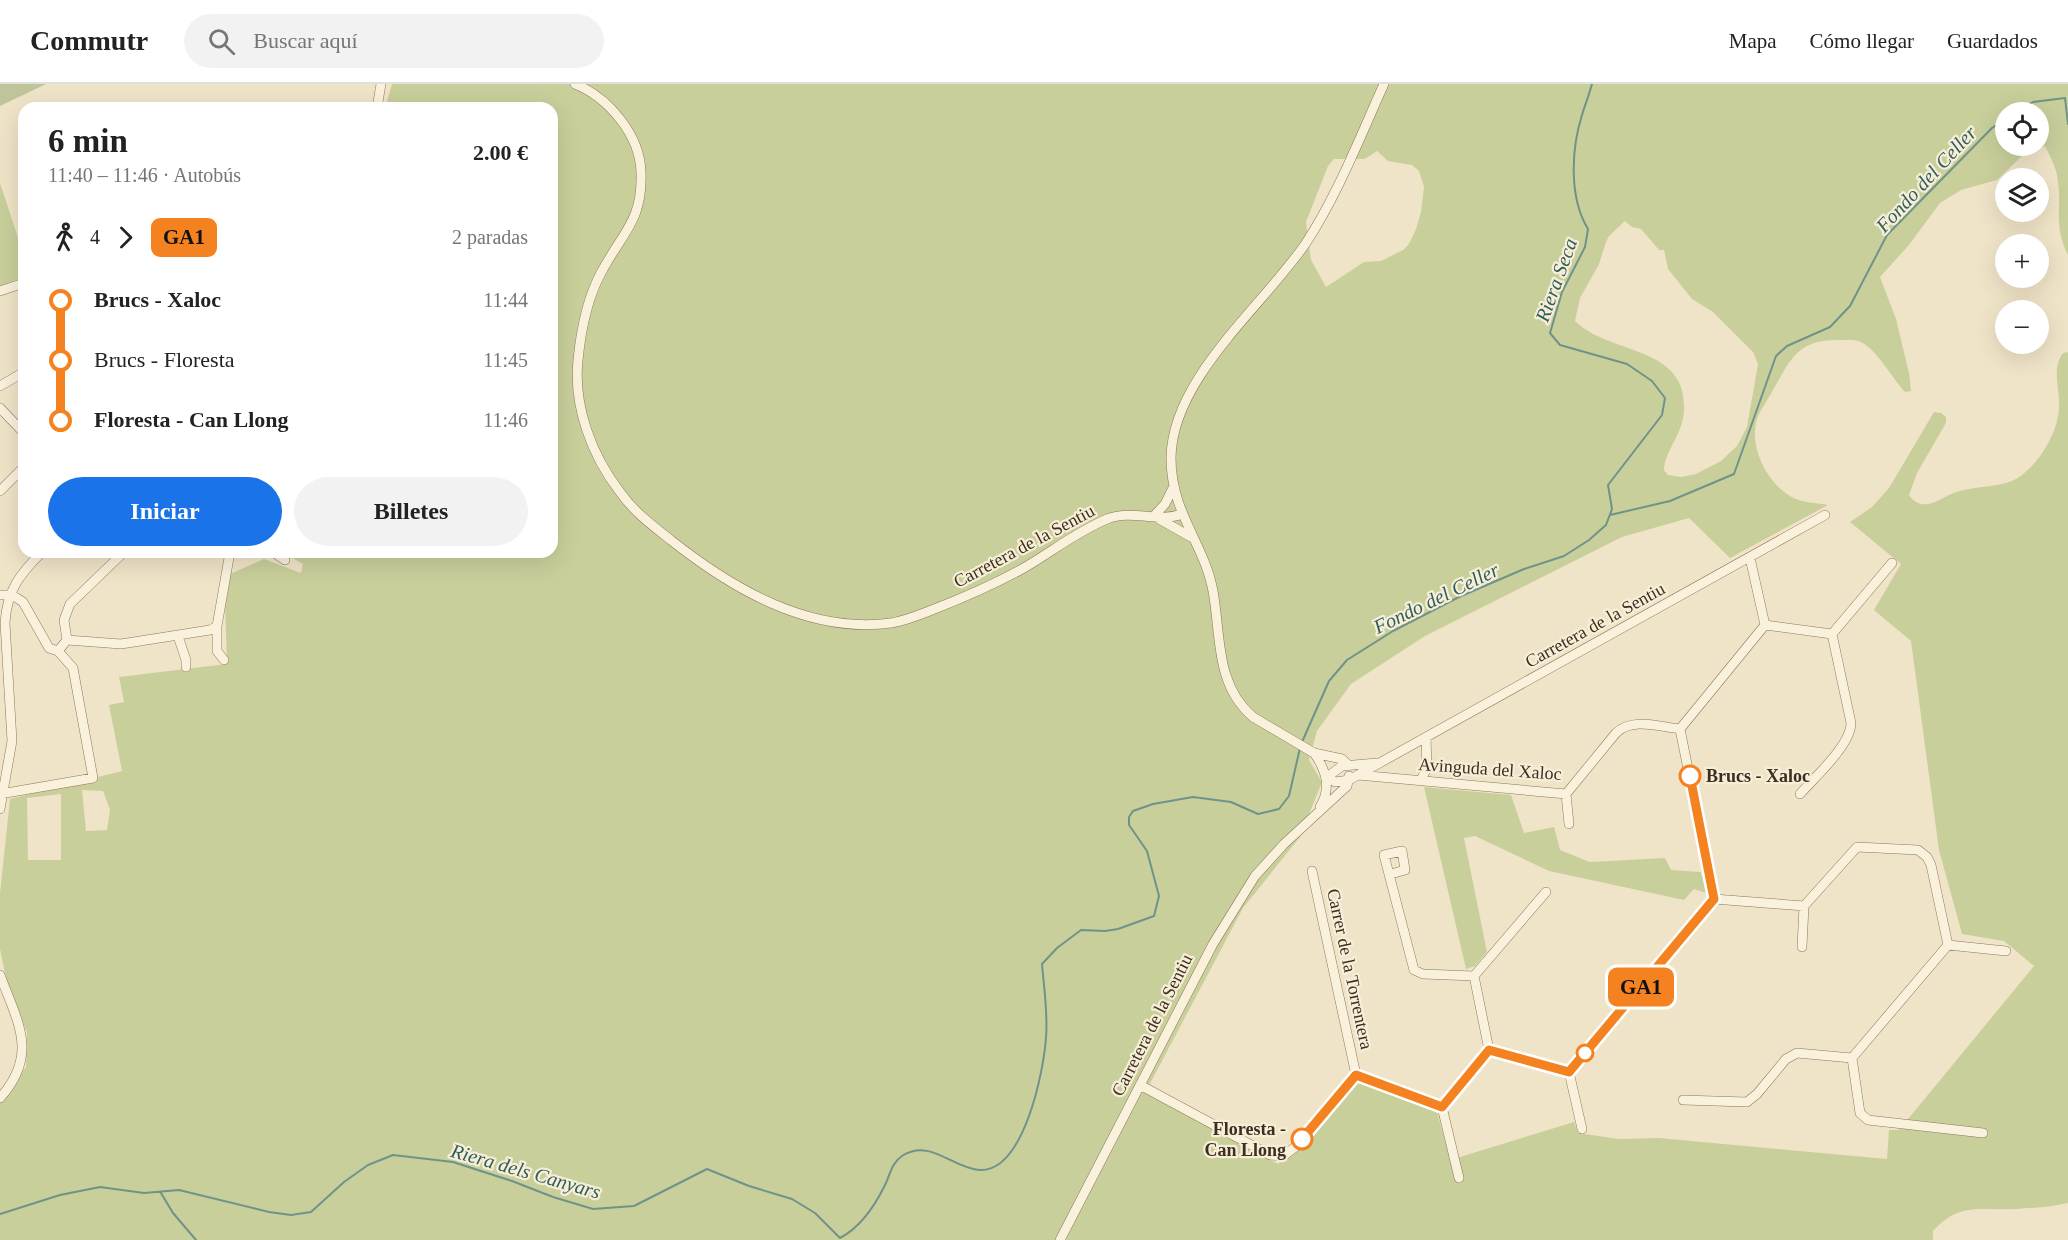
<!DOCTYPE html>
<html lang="es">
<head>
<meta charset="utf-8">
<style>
	:root { --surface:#fff; --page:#f2f2f2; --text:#222; --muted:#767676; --line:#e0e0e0; --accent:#1a73e8 }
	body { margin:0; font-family:Georgia,serif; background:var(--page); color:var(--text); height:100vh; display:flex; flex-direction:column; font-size:22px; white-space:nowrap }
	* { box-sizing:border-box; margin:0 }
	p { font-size:20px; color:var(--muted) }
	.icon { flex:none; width:33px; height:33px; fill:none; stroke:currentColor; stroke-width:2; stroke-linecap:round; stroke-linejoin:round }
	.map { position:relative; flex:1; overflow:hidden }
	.side { position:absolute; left:18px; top:18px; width:540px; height:456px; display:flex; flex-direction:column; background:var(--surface); border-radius:18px; box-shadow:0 6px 24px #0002 }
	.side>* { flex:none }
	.badge { padding:0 12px; border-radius:9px; font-size:21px; line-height:39px }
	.buttons { position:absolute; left:1995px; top:18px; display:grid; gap:12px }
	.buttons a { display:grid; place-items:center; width:54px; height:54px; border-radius:50%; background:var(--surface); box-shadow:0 6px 24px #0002; font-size:30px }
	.map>.badge { position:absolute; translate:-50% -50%; box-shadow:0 0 0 3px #fff }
	.legs { display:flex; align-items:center; gap:9px; height:66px; padding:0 30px; font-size:20px }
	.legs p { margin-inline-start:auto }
	.head { display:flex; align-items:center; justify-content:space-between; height:102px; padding:0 30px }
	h1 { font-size:33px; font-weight:600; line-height:45px }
	.primary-button { display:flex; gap:12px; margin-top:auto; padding:12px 30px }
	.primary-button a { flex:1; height:69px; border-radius:36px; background:var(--accent); color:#fff; font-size:24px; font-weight:600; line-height:69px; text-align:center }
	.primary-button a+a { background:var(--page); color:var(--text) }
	ul { padding:0 30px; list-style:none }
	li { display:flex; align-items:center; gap:21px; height:60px; font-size:22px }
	li i { display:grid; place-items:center; width:9px; height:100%; margin:0 8px; background:currentColor }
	li i::after { content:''; width:15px; height:15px; margin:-8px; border:4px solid; border-radius:50%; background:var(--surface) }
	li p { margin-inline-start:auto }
	li:first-child i { background:linear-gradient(#0000 50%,currentColor 0) }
	li:last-child i { background:linear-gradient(currentColor 50%,#0000 0) }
	header { display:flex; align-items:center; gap:36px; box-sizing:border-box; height:84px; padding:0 30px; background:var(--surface); border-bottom:2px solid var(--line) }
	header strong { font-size:28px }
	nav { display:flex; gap:33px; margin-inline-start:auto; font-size:21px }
	.search { width:420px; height:54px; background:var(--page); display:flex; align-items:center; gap:15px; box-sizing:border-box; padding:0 21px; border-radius:33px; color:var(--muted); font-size:22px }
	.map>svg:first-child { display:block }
	.green { fill:#c9cf9b; fill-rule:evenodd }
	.cemetery { fill:#bfc49a }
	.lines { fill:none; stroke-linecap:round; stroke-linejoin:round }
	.stream { stroke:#6f938a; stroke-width:2 }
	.minor-casing { stroke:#8d765c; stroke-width:10 }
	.minor { stroke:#faf1dc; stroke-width:9 }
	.line-1-casing { stroke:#fff; stroke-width:14 }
	.line-1 { stroke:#f58220; stroke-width:9 }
	.stop-1-dot { fill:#fff; stroke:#f58220; stroke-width:3 }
	.labels { text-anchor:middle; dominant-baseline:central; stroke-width:4.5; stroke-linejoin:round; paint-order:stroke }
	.street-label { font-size:18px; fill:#3d2e20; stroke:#f7eed8 }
	.stop-label { font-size:18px; font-weight:bold; fill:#3d2e20; stroke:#f7eed8; text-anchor:start }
	.water-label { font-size:20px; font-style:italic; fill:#2f5d5a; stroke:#f7eed8 }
</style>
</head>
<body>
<header>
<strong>Commutr</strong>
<div class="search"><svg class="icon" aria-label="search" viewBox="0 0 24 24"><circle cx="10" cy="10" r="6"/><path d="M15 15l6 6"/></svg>Buscar aquí</div>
<nav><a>Mapa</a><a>Cómo llegar</a><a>Guardados</a></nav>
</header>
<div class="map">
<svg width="2068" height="1156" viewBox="0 0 2068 1156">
	<rect width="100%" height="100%" fill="#f0e4c8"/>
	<path class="green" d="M392 0H2068V171C2053 141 2062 127 2058 98 2057 85 2051 74 2045 62L2024 70 1997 96 1961 106 1940 119 1909 161 1880 193 1896 235 1909 289 1911 307 1905 308C1893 295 1878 268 1863 259 1857 255 1848 256 1841 256 1798 255 1792 273 1773 306 1768 316 1758 328 1756 339 1750 367 1770 404 1796 415 1806 419 1818 419 1828 421L1730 474 1689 434 1622 453 1425 552 1351 600 1317 647 1309 676 1322 698 1300 753 1243 824 1145 1009 1278 1080 1360 997 1436 1024 1450 1076 1574 1038 1578 1049 1619 1055 1659 1054 1887 1075 1889 1046H1899L2034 882 2004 857 1962 850 1939 766 1911 557 1874 526 1901 480 1850 438 1872 423 1889 404 1934 328 1941 329 1946 333V339L1917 389 1909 411C1921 428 1935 418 1949 411 1970 401 2001 404 2016 395 2038 382 2059 348 2059 322 2060 303 2051 286 2063 269L2068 268V1119C2051 1123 2034 1124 2016 1125 1982 1127 1960 1117 1933 1147V1156H0V1017L26 983 27 948 7 899 0 865V809L10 715 122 687 109 621 124 618 119 593 227 580 225 518 230 490 264 475 301 489 303 480 282 468H552V24H385ZM2006 28H2038V62H2006ZM1377 67 1388 77 1412 81 1419 87 1424 103 1421 128 1416 145 1409 160 1403 166 1381 177 1364 178 1326 203 1311 176 1306 138 1328 82 1334 75H1365ZM1625 137 1632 143 1641 145 1659 166H1664L1668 185 1692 215 1713 228 1753 268 1758 280 1747 343 1737 362 1721 377 1696 390 1681 393 1668 391 1664 386C1665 366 1684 349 1684 325 1687 261 1609 271 1575 237L1580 214 1599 180 1606 158 1609 152ZM82 706 103 707 110 726 107 746 86 747ZM61 710V776H28L27 714Z
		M0 99 24 172V193L0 202Z
		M1424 703 1511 711 1524 749 1554 743 1560 766 1590 778 1665 774 1671 786 1701 788 1706 809 1694 805 1684 816 1549 787 1475 752 1464 754 1487 868 1475 882 1466 885Z"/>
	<path class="cemetery" d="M0 0H46L0 22Z"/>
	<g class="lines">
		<path class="stream" d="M2016 28 2033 18 2065 14 2068 40
			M1610 431 1670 417 1734 390 1776 272 1787 262 1830 243 1850 222 1887 151 1992 44 2006 35
			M1302 658 1329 597 1347 576 1393 547 1459 513 1524 485 1564 472 1589 456 1606 441 1612 425 1608 401 1662 331 1665 314 1652 297 1627 280 1560 261 1550 249 1562 208 1585 163 1588 145C1569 114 1571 66 1582 31 1585 21 1589 11 1592 0
			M161 1109 173 1129 196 1156
			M0 1130 60 1111 100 1103 144 1109 179 1106 269 1128 291 1131 311 1128 344 1098 368 1081 393 1071 453 1078 512 1097 553 1113 593 1125 634 1122 707 1085 749 1102 792 1115 815 1129 840 1154C861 1143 874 1123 884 1103 890 1092 891 1079 902 1072 930 1054 952 1084 979 1086 1024 1089 1044 986 1046 953 1048 929 1044 904 1042 880L1057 864 1081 846 1105 847 1118 845 1154 832 1159 812 1147 767 1129 741V733L1133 727 1153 720 1193 713 1231 718 1258 730 1279 725 1289 712 1300 664"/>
		<defs>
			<path id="minor" d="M575 0C608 13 640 51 641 88 643 136 623 148 602 187 587 214 581 245 578 276 573 322 592 372 620 408 634 428 653 442 672 457 733 505 809 550 891 539 905 537 919 531 932 526 963 514 993 501 1022 485 1050 469 1076 448 1107 435 1132 425 1158 439 1182 430
				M377 24 381 0
				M0 207 24 199
				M0 302 24 288
				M0 324 24 349
				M0 407 24 383
				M1154 432 1165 420 1173 404
				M1159 435 1191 453
				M273 468 285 476
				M0 511H12L23 518 49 564 58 567 73 584 93 694 0 710
				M1765 541 1832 550
				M178 552 186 576V583
				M67 556 64 536 70 520 124 468
				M58 567 67 556 121 560 210 546 217 542
				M224 576 217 567V542L230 468
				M1680 645 1765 541 1750 474
				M1314 669C1326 686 1332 704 1320 723
				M1348 681 1342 675 1314 669 1253 633C1215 601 1221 551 1213 507 1204 459 1171 429 1171 374 1172 294 1263 222 1306 159 1338 110 1360 53 1384 0
				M1358 691 1566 710 1616 649C1632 633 1660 643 1680 645
				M1327 693 1335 698 1349 696 1825 431
				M1327 693 1342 682 1377 679
				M1421 696 1427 684 1426 653
				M1566 710 1569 740
				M1800 710C1814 694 1851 661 1851 639L1832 550 1892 479
				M0 725 12 657 5 539C7 506 20 490 42 468
				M1312 787 1356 991
				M1391 790 1405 786 1402 767 1384 771 1414 886 1423 890 1474 892
				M1714 815 1804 822 1857 763 1918 766 1927 773 1931 781 1948 861
				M1948 861 2006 867
				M1802 863 1804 822
				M0 891C18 939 39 970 0 1014
				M1474 892 1546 808
				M1474 892 1489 966
				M1852 974 1860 1029 1868 1036 1983 1049
				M1852 974 1948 861
				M1569 988 1714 815 1680 645
				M1569 988 1582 1045
				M1140 1001 1270 1071 1283 1072 1294 1064 1356 991 1442 1023 1489 966 1569 988
				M1683 1016 1747 1018 1757 1010 1786 975 1797 969 1852 974
				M1442 1023 1459 1094
				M1060 1156 1213 860 1255 792 1284 760 1347 702 1349 692"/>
		</defs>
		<use href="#minor" class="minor-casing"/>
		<use href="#minor" class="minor"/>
	</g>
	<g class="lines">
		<defs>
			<path id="line-1" d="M1302 1055 1356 991 1442 1023 1489 966 1569 988 1714 815 1690 692"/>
		</defs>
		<use href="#line-1" class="line-1-casing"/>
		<use href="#line-1" class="line-1"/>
	</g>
	<g class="stop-1-dot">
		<circle cx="1690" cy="692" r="10"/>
		<circle cx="1585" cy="969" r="8"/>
		<circle cx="1302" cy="1055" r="10"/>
	</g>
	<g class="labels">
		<g class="street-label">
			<text transform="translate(1024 462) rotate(-28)">Carretera de la Sentiu</text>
			<text transform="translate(1595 541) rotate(-29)">Carretera de la Sentiu</text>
			<text transform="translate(1490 685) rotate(4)">Avinguda del Xaloc</text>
			<text transform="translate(1350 885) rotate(78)">Carrer de la Torrentera</text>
			<text transform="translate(1152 941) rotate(-63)">Carretera de la Sentiu</text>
		</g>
		<g class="stop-label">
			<text x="1706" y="692">Brucs - Xaloc</text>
			<text x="1286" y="1045" text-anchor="end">Floresta -<tspan x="1286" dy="21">Can Llong</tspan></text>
		</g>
		<g class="water-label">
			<text transform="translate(1926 95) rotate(-47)">Fondo del Celler</text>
			<text transform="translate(1556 196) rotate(-70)">Riera Seca</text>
			<text transform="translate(1436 514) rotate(-26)">Fondo del Celler</text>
			<text transform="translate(526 1087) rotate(16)">Riera dels Canyars</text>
		</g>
	</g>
</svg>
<div class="buttons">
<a><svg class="icon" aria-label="locate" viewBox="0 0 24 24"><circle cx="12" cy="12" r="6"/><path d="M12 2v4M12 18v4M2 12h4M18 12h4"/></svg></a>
<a><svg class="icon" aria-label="layers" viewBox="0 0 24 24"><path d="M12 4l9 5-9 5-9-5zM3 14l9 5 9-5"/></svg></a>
<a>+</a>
<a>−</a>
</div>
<b class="badge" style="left:1641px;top:903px;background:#f58220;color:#111">GA1</b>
<section class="side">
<div class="head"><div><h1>6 min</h1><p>11:40 – 11:46 · Autobús</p></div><b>2.00 €</b></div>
<div class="legs"><svg class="icon" aria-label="walk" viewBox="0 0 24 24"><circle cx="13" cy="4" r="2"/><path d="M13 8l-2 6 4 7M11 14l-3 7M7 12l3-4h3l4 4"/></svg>4<svg class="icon" aria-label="forward" viewBox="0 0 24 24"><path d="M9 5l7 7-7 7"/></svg><b class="badge" style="background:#f58220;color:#111">GA1</b><p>2 paradas</p></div>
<ul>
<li><i style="color:#f58220"></i><b>Brucs - Xaloc</b><p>11:44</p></li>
<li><i style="color:#f58220"></i><span>Brucs - Floresta</span><p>11:45</p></li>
<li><i style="color:#f58220"></i><b>Floresta - Can Llong</b><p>11:46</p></li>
</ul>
<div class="primary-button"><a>Iniciar</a><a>Billetes</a></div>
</section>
</div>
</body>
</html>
